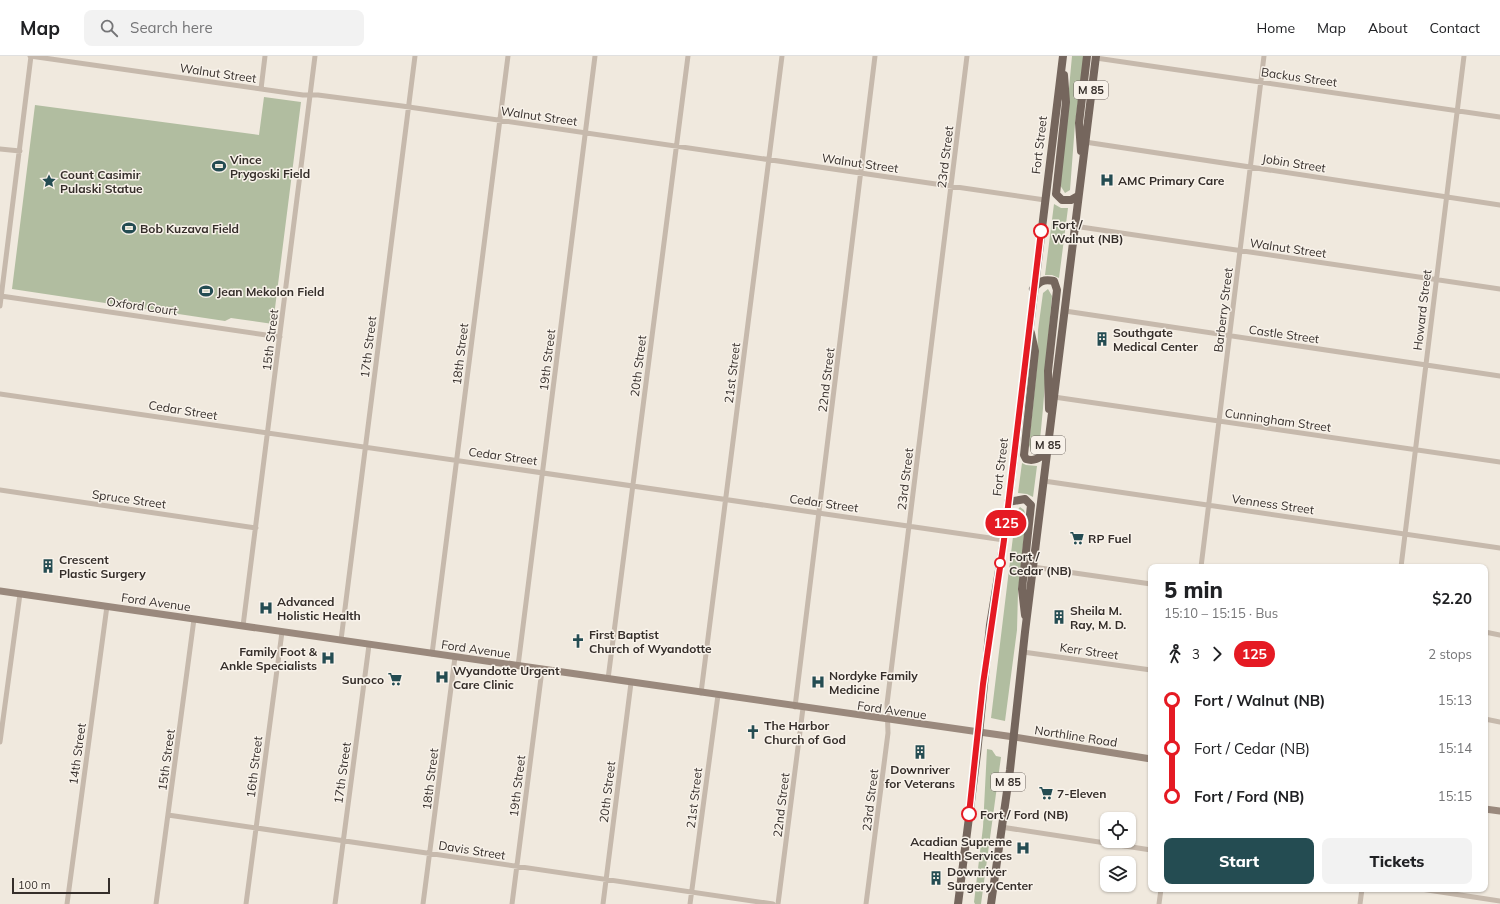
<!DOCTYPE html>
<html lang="en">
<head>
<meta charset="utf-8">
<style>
	:root { --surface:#fff; --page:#f2f2f2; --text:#202124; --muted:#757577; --line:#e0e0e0; --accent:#244c52 }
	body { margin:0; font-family:Mulish,sans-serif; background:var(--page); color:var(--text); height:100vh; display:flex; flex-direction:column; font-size:15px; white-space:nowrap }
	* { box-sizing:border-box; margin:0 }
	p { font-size:13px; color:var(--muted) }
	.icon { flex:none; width:22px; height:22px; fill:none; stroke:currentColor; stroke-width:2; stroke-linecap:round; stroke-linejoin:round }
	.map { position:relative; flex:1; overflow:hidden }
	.details { position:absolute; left:1148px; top:508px; width:340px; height:328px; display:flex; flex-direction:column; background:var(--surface); border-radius:8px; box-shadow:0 1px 3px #0004 }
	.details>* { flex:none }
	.badge { padding:0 8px; border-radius:13px; font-size:14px; line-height:26px }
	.tools { position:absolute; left:1100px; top:756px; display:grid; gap:8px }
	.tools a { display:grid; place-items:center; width:36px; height:36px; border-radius:8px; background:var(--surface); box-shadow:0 1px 3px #0004; font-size:20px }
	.scale { position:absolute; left:12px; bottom:10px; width:98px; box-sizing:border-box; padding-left:4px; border:2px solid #352e2a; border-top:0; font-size:11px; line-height:14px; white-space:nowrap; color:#352e2a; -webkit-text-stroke:3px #f8f2ea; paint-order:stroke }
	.map>.badge { position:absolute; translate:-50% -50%; box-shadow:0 0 0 2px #fff }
	.legs { display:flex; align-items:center; gap:6px; height:44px; padding:0 16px; font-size:13px }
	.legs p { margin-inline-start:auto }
	.overview { display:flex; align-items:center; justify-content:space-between; height:68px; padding:0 16px }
	h1 { font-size:22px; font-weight:800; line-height:30px }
	.button { display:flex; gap:8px; margin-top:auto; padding:8px 16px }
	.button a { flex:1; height:46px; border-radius:8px; background:var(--accent); color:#fff; font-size:16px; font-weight:800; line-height:46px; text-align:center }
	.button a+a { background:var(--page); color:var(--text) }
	ul { padding:0 16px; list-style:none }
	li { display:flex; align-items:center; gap:14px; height:48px; font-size:15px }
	li i { display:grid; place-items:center; width:6px; height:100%; margin:0 5px; background:currentColor }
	li i::after { content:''; width:10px; height:10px; margin:-5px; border:3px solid; border-radius:50%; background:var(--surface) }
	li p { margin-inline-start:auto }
	li:first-child i { background:linear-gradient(#0000 50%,currentColor 0) }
	li:last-child i { background:linear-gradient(currentColor 50%,#0000 0) }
	header { display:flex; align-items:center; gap:24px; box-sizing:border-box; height:56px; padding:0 20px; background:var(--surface); border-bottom:1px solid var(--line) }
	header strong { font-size:19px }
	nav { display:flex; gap:22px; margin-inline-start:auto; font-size:14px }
	.search { width:280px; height:36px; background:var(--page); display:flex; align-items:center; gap:10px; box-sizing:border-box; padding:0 14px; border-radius:8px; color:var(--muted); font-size:15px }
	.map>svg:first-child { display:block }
	.green { fill:#b1bda0 }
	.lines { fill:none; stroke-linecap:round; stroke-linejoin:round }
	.street { stroke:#c6b9ac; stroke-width:5 }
	.secondary { stroke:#9a897d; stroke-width:7 }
	.primary { stroke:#75665d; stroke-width:8 }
	.line-1-casing { stroke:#fff; stroke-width:9 }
	.line-1 { stroke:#e51a23; stroke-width:6 }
	.stop-1-dot { fill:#fff; stroke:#e51a23; stroke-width:2 }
	.labels { text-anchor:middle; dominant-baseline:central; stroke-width:3; stroke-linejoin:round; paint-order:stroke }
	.shield { fill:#f8f2ea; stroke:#706964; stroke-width:1 }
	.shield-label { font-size:11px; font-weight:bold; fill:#352e2a }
	.street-label { font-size:12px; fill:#352e2a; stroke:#f8f2ea }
	.poi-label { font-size:12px; font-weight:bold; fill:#352e2a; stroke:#f8f2ea; text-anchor:start }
	.stop-label { font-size:12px; font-weight:bold; fill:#352e2a; stroke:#f8f2ea; text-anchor:start }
</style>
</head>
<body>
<header>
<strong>Map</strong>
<div class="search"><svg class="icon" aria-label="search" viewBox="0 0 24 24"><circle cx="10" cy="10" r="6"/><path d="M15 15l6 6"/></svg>Search here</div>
<nav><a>Home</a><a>Map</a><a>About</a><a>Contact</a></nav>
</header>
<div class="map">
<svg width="1500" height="848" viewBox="0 0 1500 848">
	<rect width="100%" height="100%" fill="#f0e9de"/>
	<path class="green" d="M1072 0H1084L1075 68 1070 134 1065 137 1060 129Z
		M264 41 301 46 273 268 231 262 225 265 12 233 35 49 259 79Z
		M1054 148 1061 152H1068L1059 222 1052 219H1045Z
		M1048 233 1052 240C1047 291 1045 342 1039 392L1034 396 1031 395 1029 389 1037 310 1038 274 1043 237Z
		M1022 407 1026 409 1037 410 1033 441 1027 438 1018 437Z
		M1020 451 1024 454 1026 460 1018 536 1017 574 1005 665 991 662 1016 456Z
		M987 693 992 694 996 700 1001 701 981 848H975L974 846 983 771Z"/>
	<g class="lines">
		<path class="street" d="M30 0 303 39H318L402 50 1045 144
			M1096 2 1500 61
			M261 33 265 0
			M1085 86 1500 149
			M0 93 20 95
			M1074 170 1500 233
			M1 240 280 281
			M0 250 31 0
			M1065 255 1500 320
			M0 338 1004 484
			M1054 341 1500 406
			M1044 425 1500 492
			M0 434 256 472
			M1033 511 1151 528
			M1201 511 1264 0
			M1401 511 1464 0
			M243 570 315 0
			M1485 576 1500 579
			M341 584 415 0
			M1023 596 1151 614
			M432 598 508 0
			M518 610 595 0
			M608 623 688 0
			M701 637 782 0
			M795 651 875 0
			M1485 663 1500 666
			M0 686 20 538
			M168 759 773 848
			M1001 771 1151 794
			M1421 833 1500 845
			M67 848 107 550
			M156 848 194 563
			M246 848 282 576
			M335 848 369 589
			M423 848 455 601
			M512 848 542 614
			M603 848 631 627
			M690 848 718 639
			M778 848 803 652
			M866 848 888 677 887 648 967 0
			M1159 848 1161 833
			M1360 848 1362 833"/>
		<path class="secondary" d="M0 535 1014 681 1151 703
			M1485 753 1500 755"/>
		<path class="primary" d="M1064 19 1066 46 1056 138 1062 144H1071L1078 140
			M1081 95 1079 67 1087 0
			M1033 233C1040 225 1043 223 1054 225L1057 234 1048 315 1049 353
			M1031 277 1035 295 1024 399 1026 403C1035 406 1040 401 1047 396
			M1008 446 1025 443 1031 449 1022 533 1025 559
			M958 848 977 698 990 569 1004 484 1063 0
			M991 848 1010 714 1025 576 1096 0"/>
	</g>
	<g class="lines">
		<defs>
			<path id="line-1" d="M969 758 983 628 1004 484 1041 175"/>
		</defs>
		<use href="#line-1" class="line-1-casing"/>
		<use href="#line-1" class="line-1"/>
	</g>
	<defs>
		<symbol id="stadium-bare" viewBox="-9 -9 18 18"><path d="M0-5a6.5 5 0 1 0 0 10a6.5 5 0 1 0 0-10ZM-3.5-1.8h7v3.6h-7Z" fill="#244c52" stroke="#f8f2ea" stroke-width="2.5" paint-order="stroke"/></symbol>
		<symbol id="hospital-bare" viewBox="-9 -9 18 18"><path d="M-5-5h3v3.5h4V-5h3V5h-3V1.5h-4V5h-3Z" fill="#244c52" stroke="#f8f2ea" stroke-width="2.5" paint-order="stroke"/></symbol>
		<symbol id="sight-bare" viewBox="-9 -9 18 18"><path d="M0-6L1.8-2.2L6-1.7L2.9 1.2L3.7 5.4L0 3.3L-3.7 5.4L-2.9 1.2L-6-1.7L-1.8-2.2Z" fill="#244c52" stroke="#f8f2ea" stroke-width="2.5" paint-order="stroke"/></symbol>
		<symbol id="building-bare" viewBox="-9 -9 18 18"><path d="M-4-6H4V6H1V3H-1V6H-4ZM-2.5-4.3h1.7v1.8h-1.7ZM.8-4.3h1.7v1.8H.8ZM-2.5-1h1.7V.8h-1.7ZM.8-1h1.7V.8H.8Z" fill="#244c52" stroke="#f8f2ea" stroke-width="2.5" paint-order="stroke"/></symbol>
		<symbol id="supermarket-bare" viewBox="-9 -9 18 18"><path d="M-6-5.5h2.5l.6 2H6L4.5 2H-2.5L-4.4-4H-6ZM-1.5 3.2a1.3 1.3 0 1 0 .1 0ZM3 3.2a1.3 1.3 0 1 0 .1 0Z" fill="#244c52" stroke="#f8f2ea" stroke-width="2.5" paint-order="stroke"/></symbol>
		<symbol id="church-bare" viewBox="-9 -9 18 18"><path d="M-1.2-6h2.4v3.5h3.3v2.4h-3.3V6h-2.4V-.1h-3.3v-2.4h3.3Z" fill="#244c52" stroke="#f8f2ea" stroke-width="2.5" paint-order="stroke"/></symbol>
	</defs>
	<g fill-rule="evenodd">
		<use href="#stadium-bare" x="209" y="100" width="20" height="20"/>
		<use href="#hospital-bare" x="1097" y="114" width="20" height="20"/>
		<use href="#sight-bare" x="39" y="115" width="20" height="20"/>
		<use href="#stadium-bare" x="119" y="162" width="20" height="20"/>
		<use href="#stadium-bare" x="196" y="225" width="20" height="20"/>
		<use href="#building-bare" x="1092" y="273" width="20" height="20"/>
		<use href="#supermarket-bare" x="1067" y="472" width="20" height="20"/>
		<use href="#building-bare" x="38" y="500" width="20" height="20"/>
		<use href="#hospital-bare" x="256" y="542" width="20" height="20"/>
		<use href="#building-bare" x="1049" y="551" width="20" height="20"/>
		<use href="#church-bare" x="568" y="575" width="20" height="20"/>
		<use href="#hospital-bare" x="318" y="592" width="20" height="20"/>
		<use href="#hospital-bare" x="432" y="611" width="20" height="20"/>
		<use href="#supermarket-bare" x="385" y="613" width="20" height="20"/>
		<use href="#hospital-bare" x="808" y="616" width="20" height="20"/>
		<use href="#church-bare" x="743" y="666" width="20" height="20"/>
		<use href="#building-bare" x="910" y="686" width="20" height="20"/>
		<use href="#supermarket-bare" x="1036" y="727" width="20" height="20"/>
		<use href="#hospital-bare" x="1013" y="782" width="20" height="20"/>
		<use href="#building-bare" x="926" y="812" width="20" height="20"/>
	</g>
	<g class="stop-1-dot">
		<circle cx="1041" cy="175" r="7"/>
		<circle cx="1000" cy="507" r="5"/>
		<circle cx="969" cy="758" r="7"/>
	</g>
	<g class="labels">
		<g class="shield">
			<rect x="1074" y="25" width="34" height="18" rx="3"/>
			<rect x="1031" y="380" width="34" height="18" rx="3"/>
			<rect x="991" y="717" width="34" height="18" rx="3"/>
		</g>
		<g class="shield-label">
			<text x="1091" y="34">M 85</text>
			<text x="1048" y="389">M 85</text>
			<text x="1008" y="726">M 85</text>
		</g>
		<g class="street-label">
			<text transform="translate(218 17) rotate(8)">Walnut Street</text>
			<text transform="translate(1299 21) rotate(8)">Backus Street</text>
			<text transform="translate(539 60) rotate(8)">Walnut Street</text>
			<text transform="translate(1039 89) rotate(-83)">Fort Street</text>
			<text transform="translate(945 101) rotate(-83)">23rd Street</text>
			<text transform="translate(860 107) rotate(8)">Walnut Street</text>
			<text transform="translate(1294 107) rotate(9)">Jobin Street</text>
			<text transform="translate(1288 192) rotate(8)">Walnut Street</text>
			<text transform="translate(142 250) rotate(8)">Oxford Court</text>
			<text transform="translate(1223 254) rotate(-83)">Barberry Street</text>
			<text transform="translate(1422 254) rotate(-83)">Howard Street</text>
			<text transform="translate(1284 278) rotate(8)">Castle Street</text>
			<text transform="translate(270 284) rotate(-83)">15th Street</text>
			<text transform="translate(368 291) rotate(-83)">17th Street</text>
			<text transform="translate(460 298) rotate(-83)">18th Street</text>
			<text transform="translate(547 304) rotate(-83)">19th Street</text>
			<text transform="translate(638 310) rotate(-83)">20th Street</text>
			<text transform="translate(732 317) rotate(-83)">21st Street</text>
			<text transform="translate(826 324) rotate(-83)">22nd Street</text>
			<text transform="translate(183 354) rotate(9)">Cedar Street</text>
			<text transform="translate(1278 364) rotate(8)">Cunningham Street</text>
			<text transform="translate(503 400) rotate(8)">Cedar Street</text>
			<text transform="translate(1000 411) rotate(-83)">Fort Street</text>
			<text transform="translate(905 423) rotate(-83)">23rd Street</text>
			<text transform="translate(129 443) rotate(8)">Spruce Street</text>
			<text transform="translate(824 447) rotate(8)">Cedar Street</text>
			<text transform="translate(1273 448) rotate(8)">Venness Street</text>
			<text transform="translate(156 546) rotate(8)">Ford Avenue</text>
			<text transform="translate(476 593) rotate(8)">Ford Avenue</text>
			<text transform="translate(1089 595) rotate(8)">Kerr Street</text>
			<text transform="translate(892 654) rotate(8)">Ford Avenue</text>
			<text transform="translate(1076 680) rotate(9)">Northline Road</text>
			<text transform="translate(77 698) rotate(-82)">14th Street</text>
			<text transform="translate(166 704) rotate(-82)">15th Street</text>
			<text transform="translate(254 711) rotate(-83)">16th Street</text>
			<text transform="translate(342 717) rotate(-82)">17th Street</text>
			<text transform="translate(430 723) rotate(-83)">18th Street</text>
			<text transform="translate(517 730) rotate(-83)">19th Street</text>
			<text transform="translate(607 736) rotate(-83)">20th Street</text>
			<text transform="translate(694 742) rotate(-83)">21st Street</text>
			<text transform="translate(870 744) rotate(-83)">23rd Street</text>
			<text transform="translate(781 749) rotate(-83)">22nd Street</text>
			<text transform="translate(472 794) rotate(9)">Davis Street</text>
		</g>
		<g class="poi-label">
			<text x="230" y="103">Vince<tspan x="230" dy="14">Prygoski Field</tspan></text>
			<text x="60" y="118">Count Casimir<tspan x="60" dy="14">Pulaski Statue</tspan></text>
			<text x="1118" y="124">AMC Primary Care</text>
			<text x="140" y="172">Bob Kuzava Field</text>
			<text x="217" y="235">Jean Mekolon Field</text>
			<text x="1113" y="276">Southgate<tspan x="1113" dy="14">Medical Center</tspan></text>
			<text x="1088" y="482">RP Fuel</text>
			<text x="59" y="503">Crescent<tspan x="59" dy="14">Plastic Surgery</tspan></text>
			<text x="277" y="545">Advanced<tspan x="277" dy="14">Holistic Health</tspan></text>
			<text x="1070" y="554">Sheila M.<tspan x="1070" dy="14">Ray, M. D.</tspan></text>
			<text x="589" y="578">First Baptist<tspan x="589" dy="14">Church of Wyandotte</tspan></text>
			<text x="317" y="595" text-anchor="end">Family Foot &amp;<tspan x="317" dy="14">Ankle Specialists</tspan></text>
			<text x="453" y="614">Wyandotte Urgent<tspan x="453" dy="14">Care Clinic</tspan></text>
			<text x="829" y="619">Nordyke Family<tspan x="829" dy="14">Medicine</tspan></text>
			<text x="384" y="623" text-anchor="end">Sunoco</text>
			<text x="764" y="669">The Harbor<tspan x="764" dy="14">Church of God</tspan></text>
			<text x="920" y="713" text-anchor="middle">Downriver<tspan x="920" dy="14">for Veterans</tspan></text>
			<text x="1057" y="737">7-Eleven</text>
			<text x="1012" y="785" text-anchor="end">Acadian Supreme<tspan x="1012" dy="14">Health Services</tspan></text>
			<text x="947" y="815">Downriver<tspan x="947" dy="14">Surgery Center</tspan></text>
		</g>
		<g class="stop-label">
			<text x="1052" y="168">Fort /<tspan x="1052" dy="14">Walnut (NB)</tspan></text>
			<text x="1009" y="500">Fort /<tspan x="1009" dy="14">Cedar (NB)</tspan></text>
			<text x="980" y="758">Fort / Ford (NB)</text>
		</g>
	</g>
</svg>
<div class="tools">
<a><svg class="icon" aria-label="locate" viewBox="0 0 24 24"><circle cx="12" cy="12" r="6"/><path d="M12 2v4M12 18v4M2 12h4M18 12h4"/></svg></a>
<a><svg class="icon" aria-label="layers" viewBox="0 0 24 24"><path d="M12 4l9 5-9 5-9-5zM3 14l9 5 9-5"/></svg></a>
</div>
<div class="scale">100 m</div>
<b class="badge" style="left:1006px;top:467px;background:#e51a23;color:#fff">125</b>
<section class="details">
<div class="overview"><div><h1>5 min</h1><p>15:10 – 15:15 · Bus</p></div><b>$2.20</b></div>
<div class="legs"><svg class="icon" aria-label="walk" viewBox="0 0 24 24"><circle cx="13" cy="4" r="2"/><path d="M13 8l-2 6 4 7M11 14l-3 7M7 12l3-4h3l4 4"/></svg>3<svg class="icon" aria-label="forward" viewBox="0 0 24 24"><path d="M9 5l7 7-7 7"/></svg><b class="badge" style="background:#e51a23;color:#fff">125</b><p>2 stops</p></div>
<ul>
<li><i style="color:#e51a23"></i><b>Fort / Walnut (NB)</b><p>15:13</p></li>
<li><i style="color:#e51a23"></i><span>Fort / Cedar (NB)</span><p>15:14</p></li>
<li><i style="color:#e51a23"></i><b>Fort / Ford (NB)</b><p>15:15</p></li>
</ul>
<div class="button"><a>Start</a><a>Tickets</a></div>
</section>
</div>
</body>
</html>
